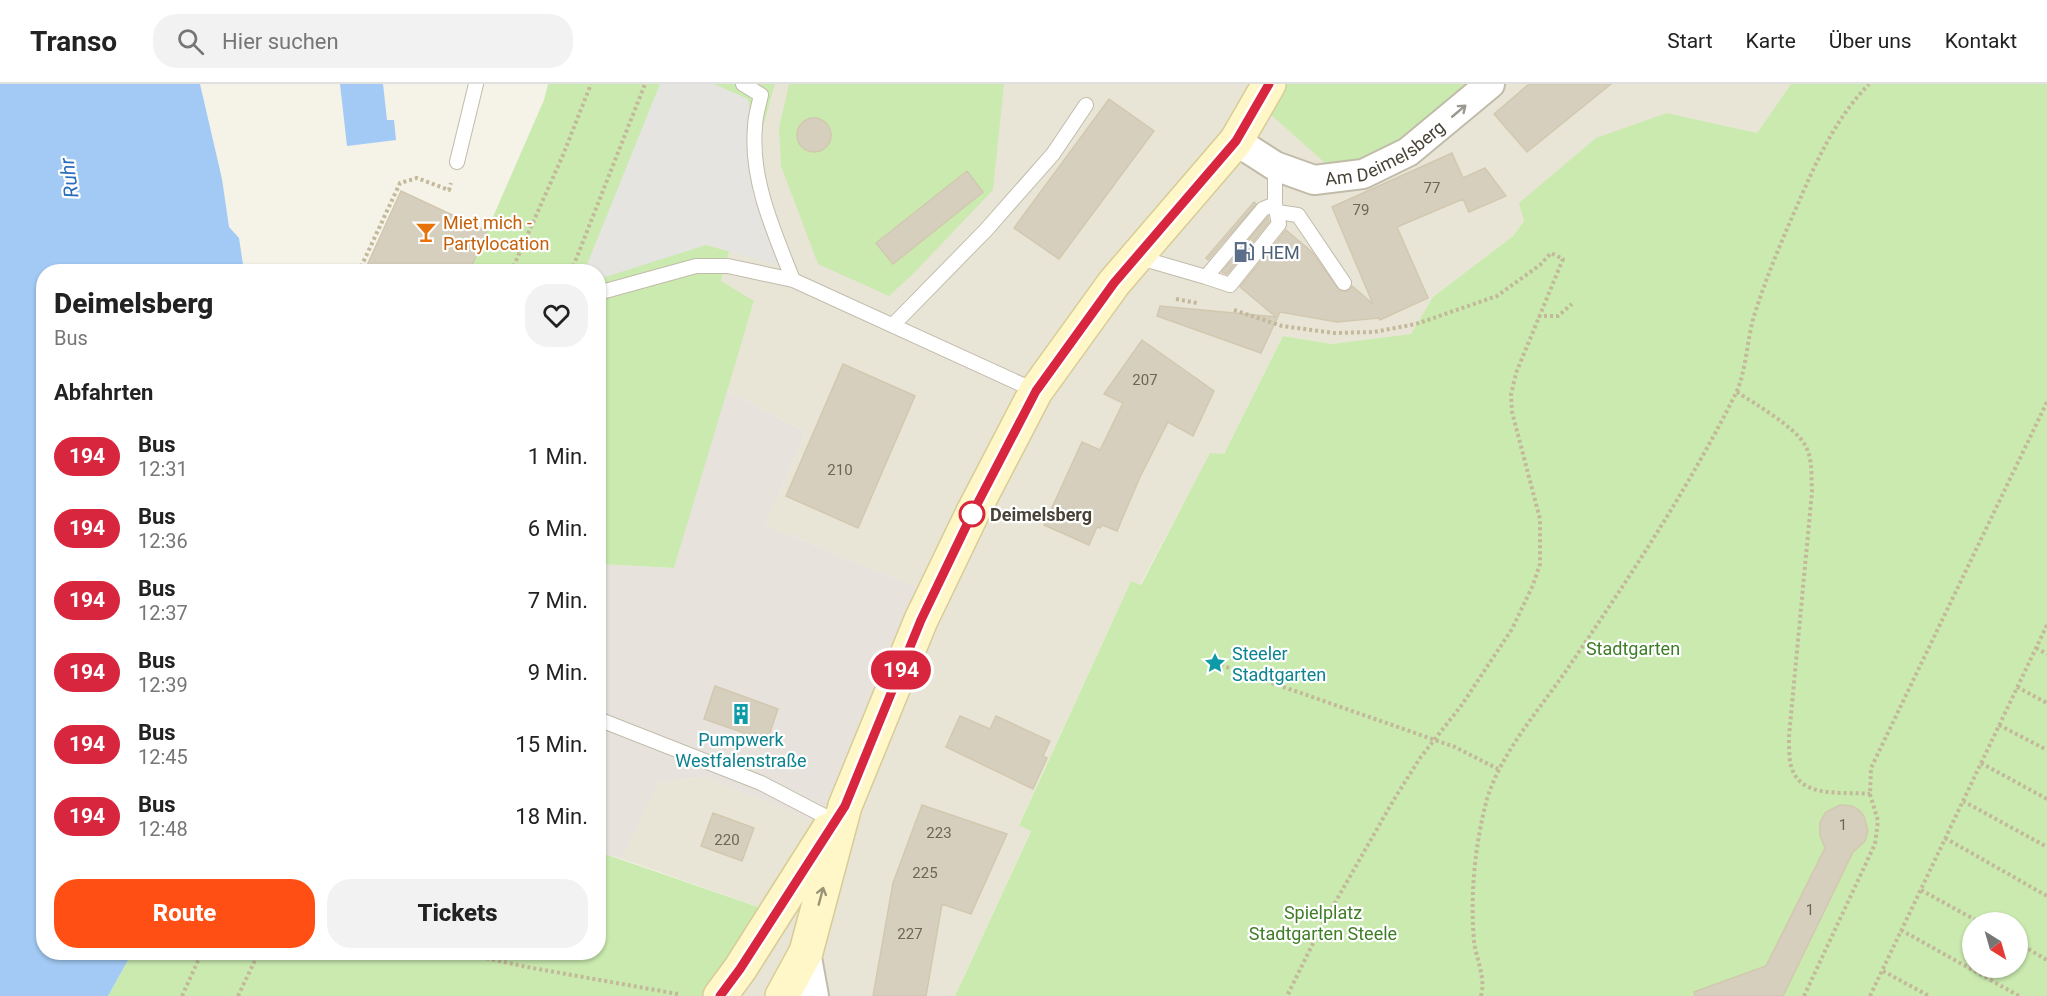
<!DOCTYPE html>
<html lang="de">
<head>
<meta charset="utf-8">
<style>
	:root { --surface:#fff; --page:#f2f2f2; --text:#222; --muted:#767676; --line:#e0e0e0; --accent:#ff4f14 }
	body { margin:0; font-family:Roboto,sans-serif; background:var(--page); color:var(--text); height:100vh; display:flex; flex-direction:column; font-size:22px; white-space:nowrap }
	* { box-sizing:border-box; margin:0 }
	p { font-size:20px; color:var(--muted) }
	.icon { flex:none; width:33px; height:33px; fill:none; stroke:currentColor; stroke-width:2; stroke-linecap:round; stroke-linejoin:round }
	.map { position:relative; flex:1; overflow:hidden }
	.panel { position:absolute; left:36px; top:180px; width:570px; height:696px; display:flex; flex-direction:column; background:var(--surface); border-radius:24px; box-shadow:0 2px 4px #0004 }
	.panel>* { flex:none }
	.badge { padding:0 12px; border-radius:20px; font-size:21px; line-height:39px }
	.needle { width:39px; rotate:143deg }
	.fabs { position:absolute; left:1962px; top:828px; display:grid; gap:12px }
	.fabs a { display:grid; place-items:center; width:66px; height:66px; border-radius:50%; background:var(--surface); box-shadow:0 2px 4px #0004; font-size:30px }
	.map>.badge { position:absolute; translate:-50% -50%; box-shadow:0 0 0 3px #fff }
	h2 { padding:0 18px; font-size:22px; line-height:54px }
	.round { display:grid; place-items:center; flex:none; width:63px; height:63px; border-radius:24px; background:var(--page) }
	.head { display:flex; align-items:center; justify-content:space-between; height:102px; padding:0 18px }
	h1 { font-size:28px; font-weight:800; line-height:45px }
	.primary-button { display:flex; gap:12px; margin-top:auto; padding:12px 18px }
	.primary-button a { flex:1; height:69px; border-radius:24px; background:var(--accent); color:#fff; font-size:24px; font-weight:800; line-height:69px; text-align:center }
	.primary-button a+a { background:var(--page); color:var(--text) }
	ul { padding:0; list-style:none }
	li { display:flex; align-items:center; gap:18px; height:72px; padding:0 18px }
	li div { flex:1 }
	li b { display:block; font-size:22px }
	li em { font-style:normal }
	li .badge { min-width:66px; font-weight:700; text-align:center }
	header { display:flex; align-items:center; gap:36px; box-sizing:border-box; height:84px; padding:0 30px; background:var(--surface); border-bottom:2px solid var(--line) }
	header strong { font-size:28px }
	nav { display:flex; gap:33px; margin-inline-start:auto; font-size:21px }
	.search { width:420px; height:54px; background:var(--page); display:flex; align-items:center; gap:15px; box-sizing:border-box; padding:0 21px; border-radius:24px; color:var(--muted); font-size:22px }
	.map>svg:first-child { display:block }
	.residential { fill:#e9e5d6 }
	.industrial { fill:#e7e3dc }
	.green { fill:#caeaaf; fill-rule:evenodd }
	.parking { fill:#e6e4e0 }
	.water { fill:#a2caf4 }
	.building { fill:#d7cfbd; stroke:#d2c8b0; stroke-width:1.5 }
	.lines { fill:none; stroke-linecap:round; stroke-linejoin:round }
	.lane-casing { stroke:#c1bbaa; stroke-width:16 }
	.street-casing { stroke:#c1bbaa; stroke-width:32 }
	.secondary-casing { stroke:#d7cc96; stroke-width:36 }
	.path { stroke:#c3b99a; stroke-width:4; stroke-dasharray:3 3; stroke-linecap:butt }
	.lane { stroke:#fff; stroke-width:14 }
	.street { stroke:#fff; stroke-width:28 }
	.secondary { stroke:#fff7c7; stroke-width:33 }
	.oneway { stroke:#9a9890 }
	.oneway2 { stroke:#9a9477 }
	.line-casing { stroke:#fff; stroke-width:14 }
	.line { stroke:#d7263d; stroke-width:9 }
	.stop-dot { fill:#fff; stroke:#d7263d; stroke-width:3 }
	.labels { text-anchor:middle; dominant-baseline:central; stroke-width:4.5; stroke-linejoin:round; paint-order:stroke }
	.number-label { font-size:15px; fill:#6c6658 }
	.street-label { font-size:18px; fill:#484336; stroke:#fff }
	.food-label { font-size:18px; fill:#c56008; stroke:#fff; text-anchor:start }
	.service-label { font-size:18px; fill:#4e5e75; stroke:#fff; text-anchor:start }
	.stop-label { font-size:18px; font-weight:bold; fill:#484336; stroke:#fff; text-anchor:start }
	.park-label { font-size:18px; fill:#3e7d26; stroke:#fff }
	.culture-label { font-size:18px; fill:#0d838f; stroke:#fff; text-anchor:start }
	.water-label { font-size:20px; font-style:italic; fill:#2a6eba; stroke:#fff }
</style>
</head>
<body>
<header>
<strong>Transo</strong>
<div class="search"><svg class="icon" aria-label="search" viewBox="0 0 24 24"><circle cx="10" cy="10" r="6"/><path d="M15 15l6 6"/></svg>Hier suchen</div>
<nav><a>Start</a><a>Karte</a><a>Über uns</a><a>Kontakt</a></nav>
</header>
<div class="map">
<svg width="2047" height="912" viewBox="0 0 2047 912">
	<rect width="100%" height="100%" fill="#f5f2e8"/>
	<path class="residential" d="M775 0H1273L1263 20 1496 0H1791L1757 49 1667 29 1524 137 1513 152 1433 213 1411 251 1332 260 1283 252 1224 370H1210L1140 501 1131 497 1019 740 1031 746 955 912H726L773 828 622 775 659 699 704 693 822 740 922 505 765 441 806 348 726 306 754 218 721 197Z"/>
	<path class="industrial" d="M726 306 806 348 765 441 922 505 822 740 704 693 659 699 622 775 599 768 598 480 674 484Z"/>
	<path class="green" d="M548 0H775L721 197 754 217 674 484 599 480 598 188H469L544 16Z
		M789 0H1004L993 106 912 191 889 212 818 180 781 82 779 44Z
		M1271 0H1468L1385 77 1325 79 1259 20Z
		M1791 0H2047V912H955L1031 747 1019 741 1131 497 1141 501 1210 369 1224 370 1283 252 1332 260 1411 250 1433 213 1513 152 1524 137 1519 119 1596 54 1667 29 1757 49ZM1972 838H2018V884H1972Z
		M599 768 773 828 715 912H108L132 869 598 868Z"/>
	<path class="parking" d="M660 0H714L748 15 777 181 706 161 599 195 598 188H584Z"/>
	<path class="water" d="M0 0H200L222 95 229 143 239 154 244 187 44 188V868L132 869 108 912H0Z
		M340 0H383L387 36H394L396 56 347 62Z"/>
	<path class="building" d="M1529 0H1611L1527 68 1494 30Z
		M1109 15 1154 47 1059 175 1014 144Z
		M797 51a17 17 0 1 1 34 0a17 17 0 1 1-34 0Z
		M1452 69 1463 94 1485 84 1506 112 1469 128 1463 115 1397 143 1428 214 1380 236 1379 234 1337 238 1280 228 1261 269 1157 232 1160 222 1276 233 1240 203 1286 146 1312 168 1340 207H1349L1352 202 1373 220 1332 123Z
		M967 87 983 108 893 180 876 159Z
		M401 107 487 147 469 188H364Z
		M1254 118 1256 120 1208 176 1206 174Z
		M1268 133 1269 138 1227 190 1224 189 1222 188Z
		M1142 256 1214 307 1193 352 1168 338 1140 393 1117 447 1102 441 1100 444 1097 443 1089 461 1044 441 1082 358 1100 366 1123 319 1104 310Z
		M843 280 915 312 858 444 786 412Z
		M715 602 778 625 767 657 704 635Z
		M960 632 990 645 996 632 1050 657 1043 672 1047 674 1033 705 946 663Z
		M922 721 1007 750 971 830 942 820 926 912H873L893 799Z
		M1840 721 1852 722 1859 726 1864 732 1868 747 1865 757 1853 768 1783 912H1695L1694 908 1766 882 1825 764 1820 751V738L1826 728Z
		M713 729 754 744 742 777 701 762Z"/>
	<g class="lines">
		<defs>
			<path id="lane" d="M743 0 761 11C759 21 755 32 755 43 750 95 774 148 793 196
				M457 78 476 0
				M1277 128 1298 131 1344 199
				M1137 173 1206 193 1263 125 1275 120
				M1206 193 1230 201 1279 140 1275 120V82
				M598 209 696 182H728L793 196 1036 307
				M893 241 986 146 1053 70 1086 21
				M598 635 761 699 834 737"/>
			<g id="street">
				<path id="s1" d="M1236 57 1275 82 1314 96 1363 90 1408 68 1490 0"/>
				<path d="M806 868 814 912"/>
			</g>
			<path id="secondary" d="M720 912 740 885 828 746
				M782 912 806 868 845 722 921 536 973 428 1036 307 1114 199 1236 57 1269 0"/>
		</defs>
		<use href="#lane" class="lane-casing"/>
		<use href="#street" class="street-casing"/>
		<use href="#secondary" class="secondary-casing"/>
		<path class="path" d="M362 188 360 185 400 99 417 94 449 106 451 99
			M511 188 563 71 591 0
			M571 188 645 0
			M1176 215 1197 219
			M1234 226 1282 242 1334 249 1374 248 1416 240 1497 212 1540 181 1551 169 1563 175 1516 289 1511 311 1512 328 1540 435V480L1533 501 1512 545 1461 622 1420 674 1393 717 1320 845 1287 912
			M1538 232H1558L1572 220
			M1737 308C1755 320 1794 342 1805 361 1813 375 1811 392 1812 408L1789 652C1789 660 1789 669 1790 677 1796 716 1841 707 1870 710
			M2036 564 2047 570
			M1215 579 1455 663 1498 685
			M2017 603 2047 619
			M1999 641 2047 666
			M1981 679 2047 715
			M1963 717 2047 763
			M1945 754 2047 812
			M1921 806 1979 838
			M1901 846 2019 912
			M2018 859 2047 876
			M457 868 527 883 678 910
			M1883 887 1929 912
			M182 912 202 868
			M238 912 259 868
			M1481 912C1486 893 1476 875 1474 857 1470 810 1475 760 1487 715 1502 666 1542 623 1570 581 1629 494 1688 405 1735 311 1746 290 1747 255 1754 232 1766 194 1781 158 1797 122 1816 78 1835 35 1869 0
			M1804 912 1875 760 1878 737 1870 710 1871 684 2047 318
			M1870 912 2047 541"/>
		<use href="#lane" class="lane"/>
		<use href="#street" class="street"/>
		<use href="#secondary" class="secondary"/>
	</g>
	<defs><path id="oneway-shaft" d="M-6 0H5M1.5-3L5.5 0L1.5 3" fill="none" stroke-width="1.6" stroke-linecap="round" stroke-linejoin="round" transform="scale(1.5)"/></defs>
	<use class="oneway" href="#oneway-shaft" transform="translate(1459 27) rotate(-40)"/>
	<use class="oneway2" href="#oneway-shaft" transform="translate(821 812) rotate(-75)"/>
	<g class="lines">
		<defs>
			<path id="line" d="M720 912 740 885 845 722 921 536 973 428 1036 307 1114 199 1236 57 1269 0"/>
		</defs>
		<use href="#line" class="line-casing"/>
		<use href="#line" class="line"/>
	</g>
	<defs>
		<symbol id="bar-bare" viewBox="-9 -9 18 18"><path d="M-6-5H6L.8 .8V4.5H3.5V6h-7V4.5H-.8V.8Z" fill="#e8710a" stroke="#fff" stroke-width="2.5" paint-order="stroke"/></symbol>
		<symbol id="fuel-bare" viewBox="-9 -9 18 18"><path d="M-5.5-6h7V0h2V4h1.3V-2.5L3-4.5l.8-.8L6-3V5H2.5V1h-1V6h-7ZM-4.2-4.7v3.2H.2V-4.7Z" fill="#5c6f8a" stroke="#fff" stroke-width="2.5" paint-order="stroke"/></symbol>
		<symbol id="sight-bare" viewBox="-9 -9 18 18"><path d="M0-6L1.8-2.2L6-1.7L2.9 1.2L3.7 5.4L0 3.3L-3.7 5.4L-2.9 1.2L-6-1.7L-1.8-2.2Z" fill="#0f9aa8" stroke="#fff" stroke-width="2.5" paint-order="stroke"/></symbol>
		<symbol id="building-bare" viewBox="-9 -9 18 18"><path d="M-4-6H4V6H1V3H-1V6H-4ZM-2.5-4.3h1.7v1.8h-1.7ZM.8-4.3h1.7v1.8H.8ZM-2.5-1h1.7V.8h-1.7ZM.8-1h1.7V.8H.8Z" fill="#0f9aa8" stroke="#fff" stroke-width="2.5" paint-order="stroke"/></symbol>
	</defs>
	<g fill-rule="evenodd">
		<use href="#bar-bare" x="411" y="133" width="30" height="30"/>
		<use href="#fuel-bare" x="1229" y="153" width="30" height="30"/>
		<use href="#sight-bare" x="1200" y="564" width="30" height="30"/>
		<use href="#building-bare" x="726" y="615" width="30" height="30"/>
	</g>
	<circle class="stop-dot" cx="972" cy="430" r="12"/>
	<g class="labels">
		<g class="number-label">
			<text x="1432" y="104">77</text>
			<text x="1361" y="126">79</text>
			<text x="1145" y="296">207</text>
			<text x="840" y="386">210</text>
			<text x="1843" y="741">1</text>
			<text x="939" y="749">223</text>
			<text x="727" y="756">220</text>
			<text x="925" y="789">225</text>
			<text x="1810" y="826">1</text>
			<text x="910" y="850">227</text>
		</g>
		<g class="street-label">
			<text stroke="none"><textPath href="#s1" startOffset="165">Am Deimelsberg</textPath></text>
		</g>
		<g class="food-label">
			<text x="443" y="138">Miet mich -<tspan x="443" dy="21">Partylocation</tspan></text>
		</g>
		<g class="service-label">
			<text x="1261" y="168">HEM</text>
		</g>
		<g class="stop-label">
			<text x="990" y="430">Deimelsberg</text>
		</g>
		<g class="park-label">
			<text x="1633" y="564">Stadtgarten</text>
			<text x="1323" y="828">Spielplatz<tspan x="1323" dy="21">Stadtgarten Steele</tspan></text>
		</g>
		<g class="culture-label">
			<text x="1232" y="569">Steeler<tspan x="1232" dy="21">Stadtgarten</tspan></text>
			<text x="741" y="655" text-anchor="middle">Pumpwerk<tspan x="741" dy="21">Westfalenstraße</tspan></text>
		</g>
		<g class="water-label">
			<text transform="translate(69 94) rotate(-97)">Ruhr</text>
		</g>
	</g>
</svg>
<div class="fabs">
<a><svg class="needle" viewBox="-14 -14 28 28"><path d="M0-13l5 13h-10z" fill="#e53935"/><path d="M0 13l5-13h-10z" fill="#767676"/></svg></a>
</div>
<b class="badge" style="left:901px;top:586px;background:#d7263d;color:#fff">194</b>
<section class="panel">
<div class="head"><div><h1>Deimelsberg</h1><p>Bus</p></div><a class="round"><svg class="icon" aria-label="heart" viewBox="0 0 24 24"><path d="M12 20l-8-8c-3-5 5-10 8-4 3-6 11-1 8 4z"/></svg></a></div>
<h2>Abfahrten</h2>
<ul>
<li><span class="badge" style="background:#d7263d;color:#fff">194</span><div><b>Bus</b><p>12:31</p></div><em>1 Min.</em></li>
<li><span class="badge" style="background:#d7263d;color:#fff">194</span><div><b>Bus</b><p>12:36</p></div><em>6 Min.</em></li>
<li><span class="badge" style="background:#d7263d;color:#fff">194</span><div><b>Bus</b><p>12:37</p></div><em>7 Min.</em></li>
<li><span class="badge" style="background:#d7263d;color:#fff">194</span><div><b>Bus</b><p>12:39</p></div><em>9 Min.</em></li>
<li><span class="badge" style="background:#d7263d;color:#fff">194</span><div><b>Bus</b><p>12:45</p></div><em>15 Min.</em></li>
<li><span class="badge" style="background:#d7263d;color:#fff">194</span><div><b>Bus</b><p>12:48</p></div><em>18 Min.</em></li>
</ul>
<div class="primary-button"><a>Route</a><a>Tickets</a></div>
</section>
</div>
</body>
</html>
